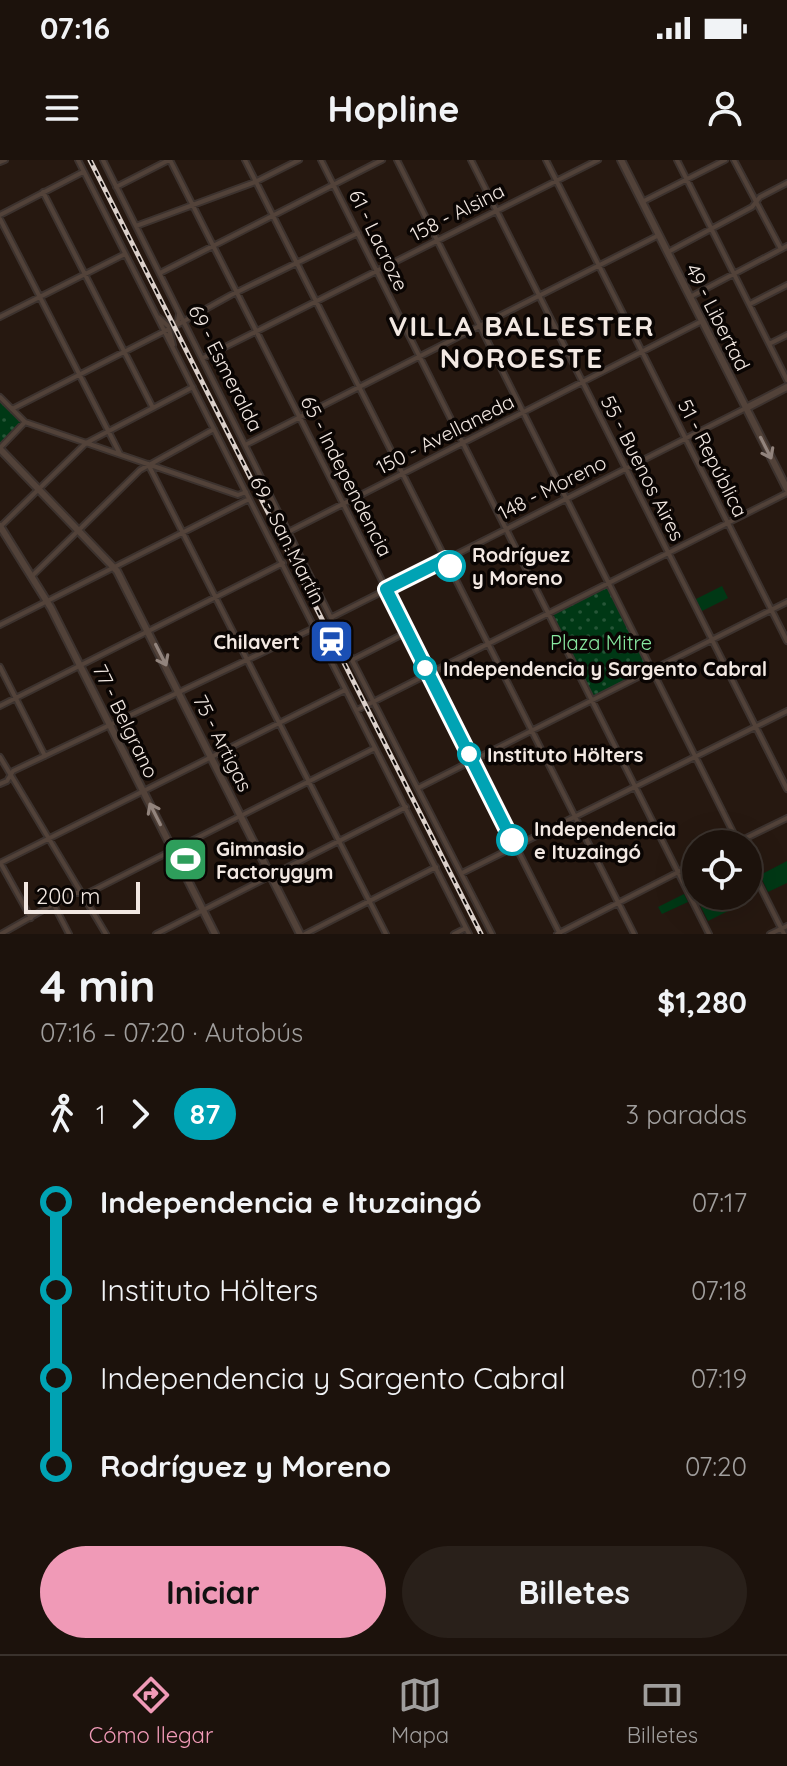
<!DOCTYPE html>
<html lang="es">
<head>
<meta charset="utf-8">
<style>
	:root { --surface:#1c120c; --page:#29201a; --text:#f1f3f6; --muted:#a09e9d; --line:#3a322d; --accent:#f09ab7 }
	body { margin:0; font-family:Quicksand,sans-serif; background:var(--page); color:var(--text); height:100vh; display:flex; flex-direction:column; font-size:30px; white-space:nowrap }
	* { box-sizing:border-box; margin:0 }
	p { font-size:26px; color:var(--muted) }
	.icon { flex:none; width:44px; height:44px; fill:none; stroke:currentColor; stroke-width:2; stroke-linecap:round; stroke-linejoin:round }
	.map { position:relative; height:774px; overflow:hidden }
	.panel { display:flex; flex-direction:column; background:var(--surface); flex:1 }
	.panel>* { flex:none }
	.badge { padding:0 16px; border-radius:26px; font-size:28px; line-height:52px }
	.tools { position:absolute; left:682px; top:670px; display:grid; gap:16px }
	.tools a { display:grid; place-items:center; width:80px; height:80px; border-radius:50%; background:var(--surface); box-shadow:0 8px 32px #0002,0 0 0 2px var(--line); font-size:40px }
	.scale { position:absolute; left:24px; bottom:20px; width:116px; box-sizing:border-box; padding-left:8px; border:4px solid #f2e8e2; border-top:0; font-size:22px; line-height:28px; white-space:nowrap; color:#f2e8e2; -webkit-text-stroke:6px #0a0503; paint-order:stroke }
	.map>.badge { position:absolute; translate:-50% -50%; box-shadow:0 0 0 4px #fff }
	.legs { display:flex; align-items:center; gap:12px; height:88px; padding:0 40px; font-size:26px }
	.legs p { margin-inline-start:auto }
	.overview { display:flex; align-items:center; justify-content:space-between; height:136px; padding:0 40px }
	h1 { font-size:44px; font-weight:700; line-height:60px }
	.action { display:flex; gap:16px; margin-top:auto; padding:16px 40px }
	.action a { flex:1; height:92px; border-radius:48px; background:var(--accent); color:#111; font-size:32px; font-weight:700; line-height:92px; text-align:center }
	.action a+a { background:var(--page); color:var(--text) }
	ul { padding:0 40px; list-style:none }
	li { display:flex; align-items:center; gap:28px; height:88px; font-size:30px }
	li i { display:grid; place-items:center; width:12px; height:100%; margin:0 10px; background:currentColor }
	li i::after { content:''; width:20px; height:20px; margin:-10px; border:6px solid; border-radius:50%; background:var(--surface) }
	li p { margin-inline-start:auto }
	li:first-child i { background:linear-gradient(#0000 50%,currentColor 0) }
	li:last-child i { background:linear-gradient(currentColor 50%,#0000 0) }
	.status { display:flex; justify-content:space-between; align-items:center; height:56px; padding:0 40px; background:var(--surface); direction:ltr }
	.status svg { height:22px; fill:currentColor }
	header { display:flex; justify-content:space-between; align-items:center; height:104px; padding:0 40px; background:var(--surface); font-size:36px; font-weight:700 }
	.tabs { display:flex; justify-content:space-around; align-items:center; height:112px; border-top:2px solid var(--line); background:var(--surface); font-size:22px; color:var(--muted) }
	.tabs a { display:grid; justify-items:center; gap:4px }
	.tabs .on { color:var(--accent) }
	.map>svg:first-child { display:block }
	.green { fill:#003815 }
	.park { fill:url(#park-dots) }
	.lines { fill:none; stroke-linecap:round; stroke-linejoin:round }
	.street-casing { stroke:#3c322e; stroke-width:8 }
	.secondary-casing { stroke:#3c322e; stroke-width:10 }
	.street { stroke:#524239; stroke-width:4 }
	.secondary { stroke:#524239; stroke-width:6 }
	.rail-casing { stroke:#dbd0ca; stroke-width:5 }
	.rail { stroke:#0a0503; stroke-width:2; stroke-dasharray:6; stroke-linecap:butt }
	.oneway { stroke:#92847d }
	.line-1-casing { stroke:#fff; stroke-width:18 }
	.line-1 { stroke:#00a3b4; stroke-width:12 }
	.stop-1-dot { fill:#fff; stroke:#00a3b4; stroke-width:4 }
	.labels { text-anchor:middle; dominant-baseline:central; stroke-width:7; stroke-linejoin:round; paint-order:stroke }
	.street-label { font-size:20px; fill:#f2e8e2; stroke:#0a0503 }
	.stop-label { font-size:20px; font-weight:bold; fill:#f2e8e2; stroke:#0a0503; text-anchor:start }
	.poi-label { font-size:20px; font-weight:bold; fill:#f2e8e2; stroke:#0a0503; text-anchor:end }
	.park-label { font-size:20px; fill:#88e9a0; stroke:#0a0503 }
	.district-label { font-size:28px; font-weight:bold; letter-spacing:2px; fill:#f2e8e2; stroke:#0a0503 }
</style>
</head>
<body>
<div class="status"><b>07:16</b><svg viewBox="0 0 49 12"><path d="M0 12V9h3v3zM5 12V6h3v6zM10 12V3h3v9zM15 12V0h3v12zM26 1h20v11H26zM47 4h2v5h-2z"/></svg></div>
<header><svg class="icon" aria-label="menu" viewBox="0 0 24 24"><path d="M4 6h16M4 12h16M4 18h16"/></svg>Hopline<svg class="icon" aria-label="person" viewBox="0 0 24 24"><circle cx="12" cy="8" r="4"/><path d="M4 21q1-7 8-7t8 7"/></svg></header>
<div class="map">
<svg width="787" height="774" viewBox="0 0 787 774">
	<defs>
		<pattern id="park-dots" width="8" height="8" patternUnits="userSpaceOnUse" patternTransform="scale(2)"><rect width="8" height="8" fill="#003815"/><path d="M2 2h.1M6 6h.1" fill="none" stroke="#265537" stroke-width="1.8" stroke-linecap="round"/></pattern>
	</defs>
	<rect width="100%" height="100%" fill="#261810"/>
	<path class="green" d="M722 426 728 438 702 451 696 439Z
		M787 701V723L768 732 760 715Z
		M684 734 688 742 662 754 658 747Z
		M707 736H728L734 748 708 761 698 741Z"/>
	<path class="park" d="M0 240 23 262 0 285Z
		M609 426 649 510 594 538 553 454Z"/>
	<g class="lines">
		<defs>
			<path id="street" d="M78 0 469 774
				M103 0 352 500 492 774
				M170 0 560 774
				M245 0 634 774
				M321 0 709 774
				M397 0 739 684
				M471 0 787 629
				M546 0 787 481
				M677 0 787 220
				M734 0 781 89
				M0 2 5 0
				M116 27 169 0
				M43 32 153 248
				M642 42 725 0
				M0 55 83 12
				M0 59 120 294
				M136 66 255 22 299 0
				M668 92 752 47 760 37 787 23
				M160 113 382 0
				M690 137 787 86
				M750 144 787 125
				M0 157 125 94
				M158 157 168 166
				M176 163 178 161 179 154
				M177 165 231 135 358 73
				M769 184 787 175
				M203 198 598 0
				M0 237 25 262 238 335 246 332
				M12 249 169 169 173 185
				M247 284 659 75
				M0 288 25 262
				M148 304 386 774
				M0 367 86 283 193 227
				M290 371 702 161
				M31 417 140 310 214 269
				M332 457 746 248
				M0 465 249 339
				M352 500 407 472
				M0 507 45 596
				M0 546 283 403
				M357 550 787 333
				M0 597 106 774
				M0 624 7 621 13 611 314 468
				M418 628 787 442
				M734 684 787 658
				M748 702 784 774
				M0 703 345 530
				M1 704 31 758
				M462 713 787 551
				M54 745 69 774
				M1 774 73 733H88L375 588
				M156 774 406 647
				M305 774 436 707
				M454 774 466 768
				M557 774 696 703
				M770 774 787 766"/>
			<path id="secondary" d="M621 0 787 329
				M746 248 787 227
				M0 289 117 411 300 774
				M0 366 51 448 215 774"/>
		</defs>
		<use href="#street" class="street-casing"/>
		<use href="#secondary" class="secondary-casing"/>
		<use href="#street" class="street"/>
		<use href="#secondary" class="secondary"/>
		<defs>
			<path id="rail" d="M90 0 481 774"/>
		</defs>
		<use href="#rail" class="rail-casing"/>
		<use href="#rail" class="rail"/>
	</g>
	<defs><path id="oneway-shaft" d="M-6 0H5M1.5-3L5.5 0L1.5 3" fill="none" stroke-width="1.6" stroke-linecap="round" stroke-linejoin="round" transform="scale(2)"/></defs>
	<g class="oneway">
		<use href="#oneway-shaft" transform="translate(766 288) rotate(63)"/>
		<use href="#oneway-shaft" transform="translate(161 495) rotate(63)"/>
		<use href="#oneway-shaft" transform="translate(155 654) rotate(-117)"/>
	</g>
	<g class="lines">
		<defs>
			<path id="line-1" d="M450 406 446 399 386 429 512 680"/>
		</defs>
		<use href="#line-1" class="line-1-casing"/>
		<use href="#line-1" class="line-1"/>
	</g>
	<defs>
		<symbol id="station-square" viewBox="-11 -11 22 22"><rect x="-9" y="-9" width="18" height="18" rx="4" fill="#1a4fb4" stroke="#0a0503"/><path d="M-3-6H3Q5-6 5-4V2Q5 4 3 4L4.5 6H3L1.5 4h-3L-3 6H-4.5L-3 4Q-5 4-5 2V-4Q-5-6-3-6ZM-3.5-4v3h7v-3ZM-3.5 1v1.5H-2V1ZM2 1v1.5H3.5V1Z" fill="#fff"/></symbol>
		<symbol id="stadium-square" viewBox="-11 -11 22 22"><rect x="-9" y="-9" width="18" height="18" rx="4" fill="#2e9e5b" stroke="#0a0503"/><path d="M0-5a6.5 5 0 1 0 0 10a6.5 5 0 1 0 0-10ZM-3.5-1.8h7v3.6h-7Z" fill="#fff"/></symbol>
	</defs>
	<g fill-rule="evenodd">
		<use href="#station-square" x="306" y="456" width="51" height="51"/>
		<use href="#stadium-square" x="160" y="674" width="51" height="51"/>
	</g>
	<g class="stop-1-dot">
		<circle cx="450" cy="406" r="14"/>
		<circle cx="425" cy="508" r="10"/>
		<circle cx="469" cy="594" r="10"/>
		<circle cx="512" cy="680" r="14"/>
	</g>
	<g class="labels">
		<g class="street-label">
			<text transform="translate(457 52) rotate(-27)">158 - Alsina</text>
			<text transform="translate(379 80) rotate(64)">61 - Lacroze</text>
			<text transform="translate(718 157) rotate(63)">49 - Libertad</text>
			<text transform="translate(226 208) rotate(63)">69 - Esmeralda</text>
			<text transform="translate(445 274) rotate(-27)">150 - Avellaneda</text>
			<text transform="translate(713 298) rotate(63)">51 - República</text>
			<text transform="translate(643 308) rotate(63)">55 - Buenos Aires</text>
			<text transform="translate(347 316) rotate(63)">65 - Independencia</text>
			<text transform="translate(552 327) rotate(-27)">148 - Moreno</text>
			<text transform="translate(288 380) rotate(63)">69 - San Martín</text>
			<text transform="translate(126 561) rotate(64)">77 - Belgrano</text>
			<text transform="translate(223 583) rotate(63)">75 - Artigas</text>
		</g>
		<g class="stop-label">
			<text x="472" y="394">Rodríguez<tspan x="472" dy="23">y Moreno</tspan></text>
			<text x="443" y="508">Independencia y Sargento Cabral</text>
			<text x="487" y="594">Instituto Hölters</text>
			<text x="534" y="668">Independencia<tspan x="534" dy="23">e Ituzaingó</tspan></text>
		</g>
		<g class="poi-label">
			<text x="300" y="481">Chilavert</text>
			<text x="216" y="688" text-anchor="start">Gimnasio<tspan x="216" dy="23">Factorygym</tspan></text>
		</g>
		<g class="park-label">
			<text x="601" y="482">Plaza Mitre</text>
		</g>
		<g class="district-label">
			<text x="522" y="165">VILLA BALLESTER<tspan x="522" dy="32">NOROESTE</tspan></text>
		</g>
	</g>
</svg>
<div class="tools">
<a><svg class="icon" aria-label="locate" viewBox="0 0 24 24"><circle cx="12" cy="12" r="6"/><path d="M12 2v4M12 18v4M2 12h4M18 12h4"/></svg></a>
</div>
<div class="scale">200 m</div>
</div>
<section class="panel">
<div class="overview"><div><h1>4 min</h1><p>07:16 – 07:20 · Autobús</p></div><b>$1,280</b></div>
<div class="legs"><svg class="icon" aria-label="walk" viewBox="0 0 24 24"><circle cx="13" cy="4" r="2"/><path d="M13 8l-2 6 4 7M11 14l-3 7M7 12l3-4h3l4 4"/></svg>1<svg class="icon" aria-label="forward" viewBox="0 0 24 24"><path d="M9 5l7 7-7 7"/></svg><b class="badge" style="background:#00a3b4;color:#fff">87</b><p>3 paradas</p></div>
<ul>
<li><i style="color:#00a3b4"></i><b>Independencia e Ituzaingó</b><p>07:17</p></li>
<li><i style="color:#00a3b4"></i><span>Instituto Hölters</span><p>07:18</p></li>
<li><i style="color:#00a3b4"></i><span>Independencia y Sargento Cabral</span><p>07:19</p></li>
<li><i style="color:#00a3b4"></i><b>Rodríguez y Moreno</b><p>07:20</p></li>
</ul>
<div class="action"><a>Iniciar</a><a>Billetes</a></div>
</section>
<nav class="tabs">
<a class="on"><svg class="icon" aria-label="directions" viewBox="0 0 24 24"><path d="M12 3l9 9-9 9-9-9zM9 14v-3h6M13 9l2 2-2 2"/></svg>Cómo llegar</a>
<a><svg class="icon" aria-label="map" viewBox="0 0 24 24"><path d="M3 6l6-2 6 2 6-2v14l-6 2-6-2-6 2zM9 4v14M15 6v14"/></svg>Mapa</a>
<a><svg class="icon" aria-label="tickets" viewBox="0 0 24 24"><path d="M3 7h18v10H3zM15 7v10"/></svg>Billetes</a>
</nav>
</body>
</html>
